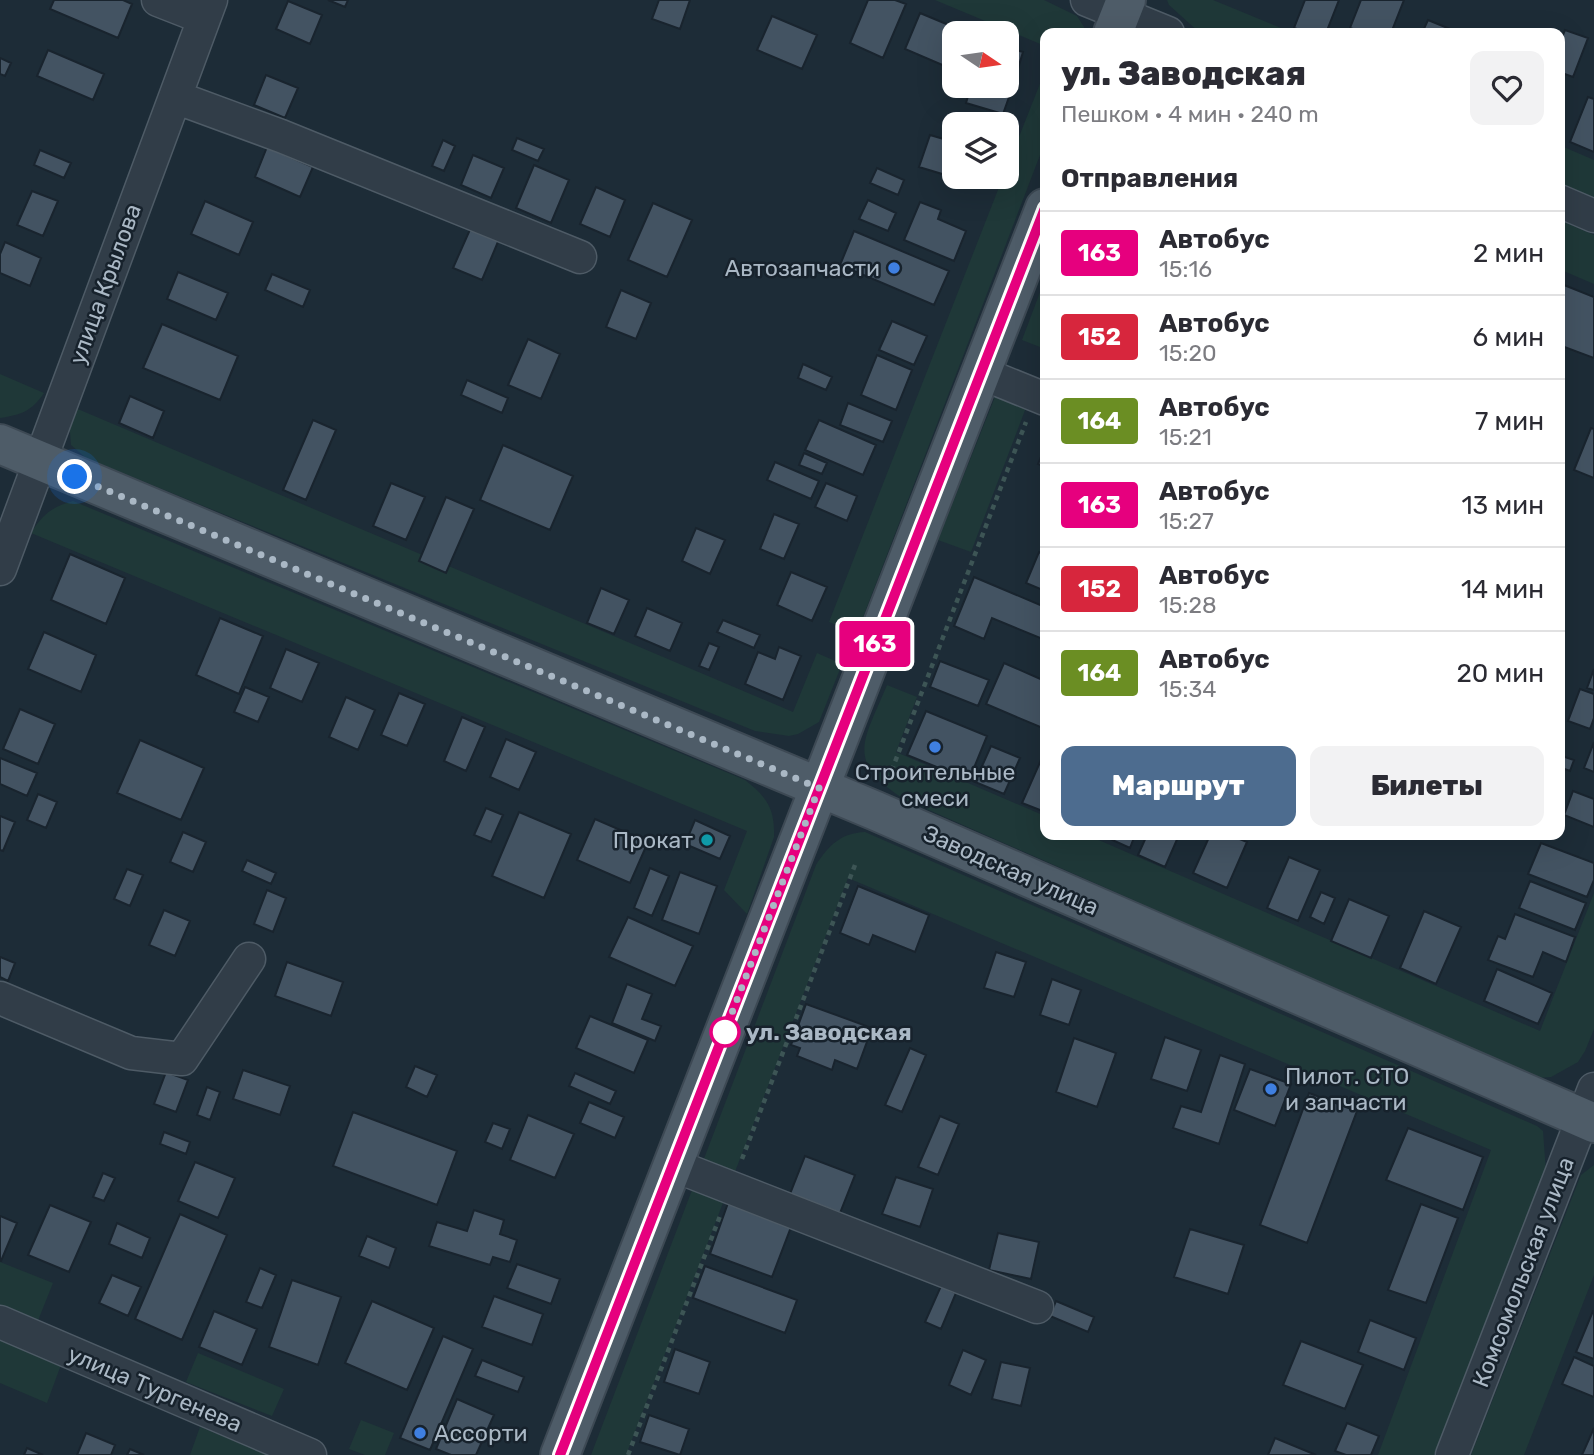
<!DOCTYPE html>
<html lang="ru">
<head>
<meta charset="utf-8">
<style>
	:root { --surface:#fff; --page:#f2f2f3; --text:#2b2b33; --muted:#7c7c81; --line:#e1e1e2; --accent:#4d6c8f }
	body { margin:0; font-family:Rubik,sans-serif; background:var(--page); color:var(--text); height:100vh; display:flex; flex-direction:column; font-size:26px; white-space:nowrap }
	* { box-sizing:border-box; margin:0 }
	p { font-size:23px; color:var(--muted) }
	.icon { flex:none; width:38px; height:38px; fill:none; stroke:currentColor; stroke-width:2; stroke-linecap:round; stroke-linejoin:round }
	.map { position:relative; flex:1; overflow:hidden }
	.sheet { position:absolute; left:1040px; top:28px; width:525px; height:812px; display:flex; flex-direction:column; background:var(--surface); border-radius:14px; box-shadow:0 7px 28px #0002 }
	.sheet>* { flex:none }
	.badge { padding:0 14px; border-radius:5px; font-size:24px; line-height:46px }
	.needle { width:46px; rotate:103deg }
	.fabs { position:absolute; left:942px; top:21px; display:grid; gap:14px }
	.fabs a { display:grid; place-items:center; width:77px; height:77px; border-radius:14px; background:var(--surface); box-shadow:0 7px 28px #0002; font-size:35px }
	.you { position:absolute; width:35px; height:35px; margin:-18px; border:5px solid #fff; border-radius:50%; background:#1a73e8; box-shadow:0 0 0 10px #1a73e833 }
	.map>.badge { position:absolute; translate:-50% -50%; box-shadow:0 0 0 4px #fff }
	h2 { padding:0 21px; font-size:26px; line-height:63px }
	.round { display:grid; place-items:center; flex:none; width:74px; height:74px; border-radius:14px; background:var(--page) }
	.head { display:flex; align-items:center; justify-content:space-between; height:119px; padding:0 21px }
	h1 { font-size:33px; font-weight:800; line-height:52px }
	.primary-button { display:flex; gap:14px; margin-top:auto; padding:14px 21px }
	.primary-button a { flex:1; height:80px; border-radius:14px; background:var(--accent); color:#fff; font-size:28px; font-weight:800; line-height:80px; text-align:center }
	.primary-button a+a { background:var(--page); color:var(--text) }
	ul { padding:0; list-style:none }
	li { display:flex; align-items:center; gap:21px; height:84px; padding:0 21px; border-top:2px solid var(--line) }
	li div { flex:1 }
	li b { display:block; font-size:26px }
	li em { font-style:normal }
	li .badge { min-width:77px; font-weight:700; text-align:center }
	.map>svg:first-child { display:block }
	.green { fill:#1f3838 }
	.building { fill:#435362; stroke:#19242e; stroke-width:2 }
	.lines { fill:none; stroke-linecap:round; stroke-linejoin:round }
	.minor-casing { stroke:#4e5b66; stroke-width:35 }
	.major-casing { stroke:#3d4954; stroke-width:42 }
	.path { stroke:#3d5555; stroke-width:4.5; stroke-dasharray:5 5; stroke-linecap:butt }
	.minor { stroke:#313d48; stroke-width:32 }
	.major { stroke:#4e5c68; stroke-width:38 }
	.line-casing { stroke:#fff; stroke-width:16 }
	.line { stroke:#e6007e; stroke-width:10 }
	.walk { stroke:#aab8c5; stroke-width:7; stroke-dasharray:0 12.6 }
	.shop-dot { fill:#3f7fe0; stroke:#17222c; stroke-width:2.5 }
	.culture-dot { fill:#0f9aa8; stroke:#17222c; stroke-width:2.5 }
	.stop-dot { fill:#fff; stroke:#e6007e; stroke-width:3.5 }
	.labels { text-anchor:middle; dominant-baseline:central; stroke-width:5; stroke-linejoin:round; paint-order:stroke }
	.poi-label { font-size:23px; fill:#aab8c5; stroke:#17222c; text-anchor:end }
	.street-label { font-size:23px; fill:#aab8c5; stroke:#17222c }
	.stop-label { font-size:23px; font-weight:bold; fill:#aab8c5; stroke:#17222c; text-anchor:start }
</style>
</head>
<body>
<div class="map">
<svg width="1594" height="1455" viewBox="0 0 1594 1455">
	<rect width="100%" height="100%" fill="#1d2c37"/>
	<path class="green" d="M935 0H1044L1077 16 1084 27V33H1045V46Z
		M1167 0H1213L1293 33H1200L1169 5Z
		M1045 71V142L857 633 829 622 1003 177H1006V170Z
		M1559 145 1594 160V205L1559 190Z
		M1559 220 1594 235V284L1559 269Z
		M1045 279V349L1022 340Z
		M0 374 44 393C32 411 21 415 0 418Z
		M997 392 1027 405 971 552 938 540Z
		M73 407 793 712 817 653 842 664 819 722 798 734 789 736 755 731 86 458 71 445 69 419Z
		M73 501 745 780C767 797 775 809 774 837L747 914 724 890 747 831 31 533C43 514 52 507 73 501Z
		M887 685 917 697 896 752 1045 816V835H1087L1540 1031 1594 893V1029L1585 1051 1578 1062 1551 1077 1537 1078 904 799C844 761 864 741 887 685Z
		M865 832 1537 1126 1543 1131 1546 1173 1434 1455H1378L1491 1150 848 878 626 1455H591L816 865C829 845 841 833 865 832Z
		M1594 1165V1275L1524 1455H1471L1581 1175Z
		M0 1262 53 1283 37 1323 0 1309Z
		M0 1337 62 1362 47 1403 0 1383Z
		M198 1353 284 1389 272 1416 186 1382Z
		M361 1420 394 1433 385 1455H365L349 1449Z
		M200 1427 269 1455H190Z"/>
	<path class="building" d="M54 0H123L132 4 118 38 50 9Z
		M328 0H348L345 7Z
		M659 0H690L680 29 652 19Z
		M868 0H895L906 4 883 58 850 43Z
		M1305 0H1339L1326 33H1308L1294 28Z
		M1361 0H1404L1391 33H1364L1350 28Z
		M288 1 322 15 310 44 276 29Z
		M920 13 968 33H954V70L905 49Z
		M772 16 817 35 802 69 757 50Z
		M1428 20 1455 31 1454 33H1422Z
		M1565 30 1588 38 1573 77 1559 72V45Z
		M1006 47 1023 52 1016 75 1006 72Z
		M48 50 104 74 93 100 37 76Z
		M0 58 11 63 5 76 0 74Z
		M266 75 298 88 285 118 254 105Z
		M1006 81 1014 83 1003 114 966 103 971 86H1006Z
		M1588 97 1594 99V152L1570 142Z
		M930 135 954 142V177H974L972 183 919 167Z
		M517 138 544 149 538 161 512 150Z
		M443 140 455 146 444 171 432 166Z
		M267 147 313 167 300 197 255 177Z
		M40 150 71 163 64 178 34 165Z
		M473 155 504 168 491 198 461 185Z
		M534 165 569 180 551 223 516 208Z
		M877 168 904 180 898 195 870 183Z
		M596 187 625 200 610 237 580 224Z
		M32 191 58 201 43 236 17 225Z
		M868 200 896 213 888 231 859 219Z
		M205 201 253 222 239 255 191 234Z
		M920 202 941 210 938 219 966 231 954 261 904 240Z
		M653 203 692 220 667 277 628 260Z
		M472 225 500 237 482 280 453 268Z
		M854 231 949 271 934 305 840 265Z
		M5 242 41 258 30 286 0 273V254Z
		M178 272 228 293 216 320 167 299Z
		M272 274 310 290 303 307 265 290Z
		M1564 285 1594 297V358L1559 345V299Z
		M621 290 651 303 636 339 606 327Z
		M892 321 927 336 914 365 879 350Z
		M162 324 238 356 220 400 143 368Z
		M528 339 560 354 541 399 508 385Z
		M877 355 912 370 896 410 861 395Z
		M803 364 832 377 826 390 798 378Z
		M467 380 508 398 502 413 461 395Z
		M130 396 164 411 153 438 119 423Z
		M848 403 892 421 883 442 840 425Z
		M313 420 336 430 306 500 283 490Z
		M819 420 876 445 863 475 805 450Z
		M1591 428 1594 429V478L1574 470Z
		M503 445 573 476 550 530 480 500Z
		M1045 448V467L1038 464Z
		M804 453 827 463 822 474 799 465Z
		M775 462 819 481 811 499 767 480Z
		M391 483 425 497 406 540 373 526Z
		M826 483 857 496 847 521 815 507Z
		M446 497 474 509 446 573 419 561Z
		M774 514 799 524 784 559 760 549Z
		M696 528 725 540 710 574 682 561Z
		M1039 552 1045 555V591L1026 583Z
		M70 554 125 578 106 624 51 600Z
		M791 572 827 587 812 621 777 605Z
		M974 577 1045 607V640L992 618 984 639 954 626Z
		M601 588 629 600 614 634 587 623Z
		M647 608 682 623 670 651 635 636Z
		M220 618 263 636 239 694 196 675Z
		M723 620 760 635 754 648 717 632Z
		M44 632 96 655 81 692 28 669Z
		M709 643 719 647 709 670 699 666Z
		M779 647 801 656 783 700 745 684 758 652 775 659Z
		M286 649 319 663 302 702 270 688Z
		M940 661 989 680 978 706 930 687Z
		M1004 663 1045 681V729L986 704Z
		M1594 669V690L1587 688Z
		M245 687 269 697 258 722 234 712Z
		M1580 689 1594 694V718L1590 729 1568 721Z
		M399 693 425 704 407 746 381 735Z
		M346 697 375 710 358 750 329 737Z
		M20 709 55 724 38 764 3 749Z
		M926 711 987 736 969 780 907 755Z
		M462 717 485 727 466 771 444 761Z
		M506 739 536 752 519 790 490 777Z
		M140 740 204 768 181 820 117 793Z
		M1594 742V772L1584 768Z
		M991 746 1020 758 1004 794 975 782Z
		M1045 751V812L1022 803Z
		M1559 755 1574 760 1570 771 1559 767Z
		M0 758 37 773 27 796 0 784Z
		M1573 791 1594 799V827L1564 815Z
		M38 794 57 802 46 828 27 820Z
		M486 808 503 815 491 842 474 835Z
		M519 812 571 834 544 898 492 876Z
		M0 816 15 822 3 851 0 850Z
		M595 819 648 842 630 883 577 860Z
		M695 820 730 836 720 859 685 844Z
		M183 832 206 842 193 872 170 862Z
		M1111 835H1135L1130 848 1110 839Z
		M1147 835H1179L1165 867 1138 855Z
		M1210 835H1230L1247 842 1227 888 1193 873Z
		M1541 843 1594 863V880L1587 897 1528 874Z
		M1289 857 1320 870 1298 921 1267 908Z
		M247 860 276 873 271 884 242 871Z
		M650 868 669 876 652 916 634 908Z
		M127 869 143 875 130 906 114 899Z
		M680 872 717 886 699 934 662 920Z
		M1530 881 1586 903 1575 930 1519 908Z
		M858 886 929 915 915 952 873 935 869 945 840 933Z
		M267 890 286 898 273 932 254 924Z
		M1321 892 1335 898 1324 924 1310 917Z
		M1349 899 1389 916 1371 958 1331 941Z
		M164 910 190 921 175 956 149 945Z
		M1424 911 1461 927 1436 984 1400 968Z
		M1515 914 1575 937 1566 962 1543 952 1533 977 1488 960 1498 936 1505 939Z
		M628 917 693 946 675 986 609 957Z
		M996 952 1026 962 1014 997 984 988Z
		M0 957 15 963 8 981 0 977Z
		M287 962 343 982 331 1016 275 996Z
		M1497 969 1552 993 1538 1024 1484 1001Z
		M1052 979 1081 990 1069 1025 1040 1015Z
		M627 984 652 994 642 1019 661 1026 655 1041 612 1023Z
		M806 1004 872 1028 857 1069 835 1060 832 1070 797 1056 800 1048 791 1045Z
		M590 1016 648 1040 634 1073 576 1048Z
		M1165 1037 1201 1050 1187 1091 1151 1079Z
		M1074 1038 1116 1053 1097 1107 1056 1092Z
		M910 1048 926 1055 902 1112 885 1105Z
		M1220 1055 1245 1064 1219 1144 1173 1128 1181 1106 1201 1112Z
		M415 1066 437 1075 427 1097 406 1087Z
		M1250 1069 1291 1084 1275 1126 1234 1110Z
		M243 1070 290 1086 280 1115 233 1099Z
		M166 1072 188 1080 176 1112 154 1104Z
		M575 1073 616 1091 610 1104 569 1086Z
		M207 1087 220 1092 210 1120 197 1115Z
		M1309 1093 1357 1111 1307 1243 1260 1225Z
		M589 1102 624 1117 615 1138 580 1123Z
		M353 1112 457 1151 437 1205 333 1166Z
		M528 1115 574 1134 555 1178 510 1160Z
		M940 1116 959 1124 938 1175 918 1167Z
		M493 1123 510 1129 502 1149 485 1142Z
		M1408 1128 1483 1157 1463 1210 1386 1180Z
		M164 1132 190 1142 186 1154 160 1144Z
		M805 1156 855 1175 840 1213 790 1194Z
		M195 1162 235 1178 218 1218 178 1201Z
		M103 1173 115 1178 104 1201 93 1197Z
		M896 1177 933 1189 920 1227 882 1214Z
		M728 1203 791 1227 772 1277 710 1254Z
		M1421 1204 1458 1218 1426 1303 1388 1290Z
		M50 1205 91 1222 69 1272 28 1255Z
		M474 1210 504 1220 500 1234 517 1240 510 1262 493 1257 490 1265 429 1246 437 1222 467 1231Z
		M180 1214 227 1235 182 1340 135 1319Z
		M0 1216 17 1223 1 1261H0Z
		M117 1223 150 1238 142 1258 109 1244Z
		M1190 1229 1244 1245 1228 1294 1174 1277Z
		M998 1233 1039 1242 1031 1279 989 1270Z
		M367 1236 396 1248 389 1268 359 1256Z
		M517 1264 560 1279 551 1304 507 1288Z
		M705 1266 797 1300 785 1333 693 1298Z
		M260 1268 276 1275 262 1308 246 1302Z
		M112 1275 141 1287 128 1316 99 1303Z
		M292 1280 341 1297 318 1365 269 1347Z
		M941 1286 956 1293 941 1329 925 1322Z
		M494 1296 543 1314 532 1345 482 1327Z
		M372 1301 434 1328 407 1390 345 1363Z
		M1056 1301 1094 1317 1088 1332 1050 1316Z
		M214 1311 257 1329 242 1365 199 1347Z
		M1593 1311H1594V1359L1576 1352Z
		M1370 1320 1416 1338 1404 1370 1358 1352Z
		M443 1336 473 1349 430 1450 400 1438Z
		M1301 1341 1363 1365 1345 1409 1283 1385Z
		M675 1349 710 1362 699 1394 664 1382Z
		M963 1350 986 1360 971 1395 949 1385Z
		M1574 1357 1594 1366V1397L1562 1384Z
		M482 1360 524 1377 518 1392 475 1376Z
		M1001 1362 1030 1368 1021 1406 992 1399Z
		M457 1399 494 1415 476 1455H451L436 1449Z
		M649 1415 689 1429 680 1455 640 1442Z
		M1347 1423 1379 1436 1371 1455H1346L1335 1451Z
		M1594 1428V1455H1582Z
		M86 1433 115 1445 111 1455H77Z
		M1275 1438 1316 1455H1268Z
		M27 1448 43 1455H24Z
		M130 1449 144 1455H127Z"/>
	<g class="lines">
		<defs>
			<path id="minor" d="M158 0 204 18
				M1087 0 1168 33
				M175 97 281 136 580 257
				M1559 201 1594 216
				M981 373 1045 399
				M0 569 211 0
				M0 998 131 1053 182 1059 249 959
				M673 1165 1037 1307
				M0 1322 310 1455
				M1452 1455 1594 1089"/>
			<path id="major" d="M1113 33 1126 0
				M0 444 876 811 1594 1123
				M560 1455 1045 208"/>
		</defs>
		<use href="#minor" class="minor-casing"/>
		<use href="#major" class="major-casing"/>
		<path class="path" d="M888 780 1026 422
			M742 1159 855 865
			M628 1455 720 1216"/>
		<use href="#minor" class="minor"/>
		<use href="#major" class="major"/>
	</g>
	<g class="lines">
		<defs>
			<path id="line" d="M560 1455 1045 208"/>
		</defs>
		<use href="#line" class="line-casing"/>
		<use href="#line" class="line"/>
		<path class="walk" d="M75 477 819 788 721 1041 725 1032"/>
	</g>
	<g class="shop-dot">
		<circle cx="894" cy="268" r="7"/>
		<circle cx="935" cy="747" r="7"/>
		<circle cx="1271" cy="1089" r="7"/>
		<circle cx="420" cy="1433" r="7"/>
	</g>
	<circle class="culture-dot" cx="707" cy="840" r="7"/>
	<circle class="stop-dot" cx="725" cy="1032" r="14"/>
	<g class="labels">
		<g class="poi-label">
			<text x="880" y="268">Автозапчасти</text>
			<text x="935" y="772" text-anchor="middle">Строительные<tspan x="935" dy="26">смеси</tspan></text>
			<text x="693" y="840">Прокат</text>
			<text x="1285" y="1076" text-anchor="start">Пилот. СТО<tspan x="1285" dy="26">и запчасти</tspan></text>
			<text x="434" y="1433" text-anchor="start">Ассорти</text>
		</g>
		<g class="street-label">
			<text transform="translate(105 284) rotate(-70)">улица Крылова</text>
			<text transform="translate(1011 870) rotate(24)">Заводская улица</text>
			<text transform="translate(1523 1272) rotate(-69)">Комсомольская улица</text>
			<text transform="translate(155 1389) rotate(23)">улица Тургенева</text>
		</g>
		<g class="stop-label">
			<text x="746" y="1032">ул. Заводская</text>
		</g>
	</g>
</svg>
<div class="fabs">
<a><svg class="needle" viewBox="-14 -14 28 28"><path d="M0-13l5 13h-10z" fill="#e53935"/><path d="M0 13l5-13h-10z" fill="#7c7c81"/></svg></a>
<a><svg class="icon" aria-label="layers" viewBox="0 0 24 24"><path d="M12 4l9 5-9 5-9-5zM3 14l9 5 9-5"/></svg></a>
</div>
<div class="you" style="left:75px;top:477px"></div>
<b class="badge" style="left:875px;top:644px;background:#e6007e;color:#fff">163</b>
<section class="sheet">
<div class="head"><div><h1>ул. Заводская</h1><p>Пешком · 4 мин · 240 m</p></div><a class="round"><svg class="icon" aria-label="heart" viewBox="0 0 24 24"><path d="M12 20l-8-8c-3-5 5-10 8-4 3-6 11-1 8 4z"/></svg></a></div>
<h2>Отправления</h2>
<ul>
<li><span class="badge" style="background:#e6007e;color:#fff">163</span><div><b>Автобус</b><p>15:16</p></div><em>2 мин</em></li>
<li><span class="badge" style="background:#d7263d;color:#fff">152</span><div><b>Автобус</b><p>15:20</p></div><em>6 мин</em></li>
<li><span class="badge" style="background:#6b8e23;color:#fff">164</span><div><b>Автобус</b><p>15:21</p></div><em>7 мин</em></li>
<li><span class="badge" style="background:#e6007e;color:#fff">163</span><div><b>Автобус</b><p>15:27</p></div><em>13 мин</em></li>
<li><span class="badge" style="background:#d7263d;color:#fff">152</span><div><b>Автобус</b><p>15:28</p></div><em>14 мин</em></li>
<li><span class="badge" style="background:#6b8e23;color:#fff">164</span><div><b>Автобус</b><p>15:34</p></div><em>20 мин</em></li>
</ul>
<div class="primary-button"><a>Маршрут</a><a>Билеты</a></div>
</section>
</div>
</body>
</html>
